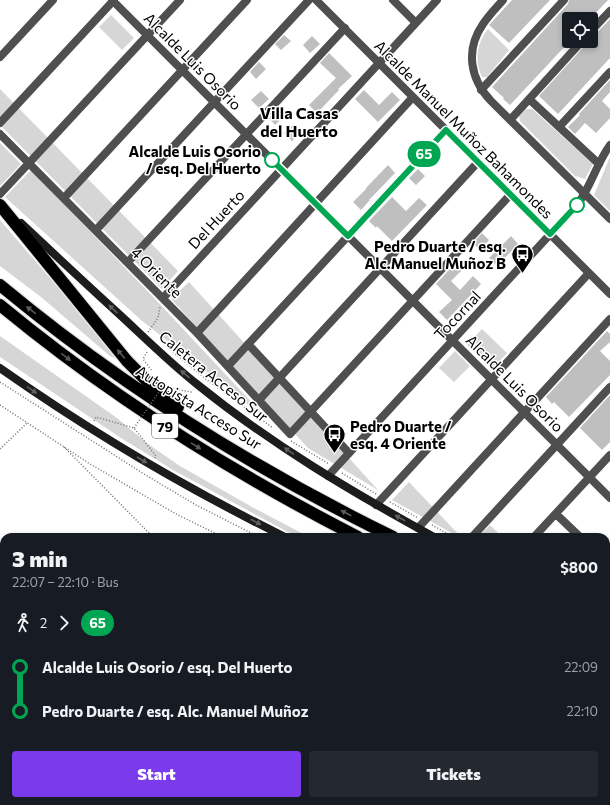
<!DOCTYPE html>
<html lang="en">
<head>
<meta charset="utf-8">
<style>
	:root { --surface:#171b24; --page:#242831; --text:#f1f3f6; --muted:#9ea1a6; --accent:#7c3aed }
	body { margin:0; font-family:Commissioner,sans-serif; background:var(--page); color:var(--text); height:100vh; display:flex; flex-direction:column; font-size:15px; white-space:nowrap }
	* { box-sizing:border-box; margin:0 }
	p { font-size:13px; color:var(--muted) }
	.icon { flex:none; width:22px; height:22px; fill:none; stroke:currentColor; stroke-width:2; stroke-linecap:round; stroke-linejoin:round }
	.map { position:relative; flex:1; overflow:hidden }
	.details { position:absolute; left:0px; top:533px; width:610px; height:272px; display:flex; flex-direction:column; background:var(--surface); border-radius:12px 12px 0 0; box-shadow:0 2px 6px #0003 }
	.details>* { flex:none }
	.badge { padding:0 8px; border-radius:13px; font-size:14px; line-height:26px }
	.controls { position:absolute; left:562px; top:12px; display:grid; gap:8px }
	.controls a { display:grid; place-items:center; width:36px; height:36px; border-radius:4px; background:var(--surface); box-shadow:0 2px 6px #0003; font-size:20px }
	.map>.badge { position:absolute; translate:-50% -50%; box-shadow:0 0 0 2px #fff }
	.legs { display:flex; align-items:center; gap:6px; height:44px; padding:0 12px; font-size:13px }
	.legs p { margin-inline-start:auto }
	.overview { display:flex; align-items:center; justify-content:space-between; height:68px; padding:0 12px }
	h1 { font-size:22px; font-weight:800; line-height:30px }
	.button { display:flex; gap:8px; margin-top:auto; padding:8px 12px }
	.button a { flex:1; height:46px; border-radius:4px; background:var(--accent); color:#fff; font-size:16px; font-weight:800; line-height:46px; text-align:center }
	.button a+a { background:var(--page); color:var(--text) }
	ul { padding:0 12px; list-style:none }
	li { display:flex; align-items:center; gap:14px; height:44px; font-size:15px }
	li i { display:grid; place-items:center; width:6px; height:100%; margin:0 5px; background:currentColor }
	li i::after { content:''; width:10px; height:10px; margin:-5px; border:3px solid; border-radius:50%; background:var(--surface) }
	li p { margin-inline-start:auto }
	li:first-child i { background:linear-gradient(#0000 50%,currentColor 0) }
	li:last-child i { background:linear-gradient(currentColor 50%,#0000 0) }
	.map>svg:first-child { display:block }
	.green { fill:#d6d6d6 }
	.building { fill:#bfbfbf }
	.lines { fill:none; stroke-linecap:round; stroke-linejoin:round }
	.motorway-casing { stroke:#dbdbdb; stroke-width:14 }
	.path { stroke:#717171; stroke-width:1.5; stroke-dasharray:1 2; stroke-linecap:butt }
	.minor { stroke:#4f4f4f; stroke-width:8 }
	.tertiary { stroke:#4f4f4f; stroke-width:8 }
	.secondary { stroke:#1c1c1c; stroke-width:8 }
	.motorway { stroke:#000; stroke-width:12 }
	.path-bridge { stroke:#717171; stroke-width:1.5; stroke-dasharray:1 2; stroke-linecap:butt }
	.oneway { fill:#606060 }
	.oneway2 { fill:#595959 }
	.line-1-casing { stroke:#fff; stroke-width:9 }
	.line-1 { stroke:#00a651; stroke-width:6 }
	.stop-1-dot { fill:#fff; stroke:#00a651; stroke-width:2 }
	.labels { text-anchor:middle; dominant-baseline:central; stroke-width:3; stroke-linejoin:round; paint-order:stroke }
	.shield { fill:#fff; stroke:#4c4c4c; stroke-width:1 }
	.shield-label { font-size:14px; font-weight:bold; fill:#000 }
	.street-label { font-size:15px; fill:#000; stroke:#fff }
	.stop-label { font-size:15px; font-weight:bold; fill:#000; stroke:#fff; text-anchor:end }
	.poi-label { font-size:15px; font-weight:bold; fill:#000; stroke:#fff; text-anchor:end }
	.neighbourhood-label { font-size:16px; font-weight:bold; fill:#000; stroke:#fff }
</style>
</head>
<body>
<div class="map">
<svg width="610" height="805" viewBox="0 0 610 805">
	<rect width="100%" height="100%" fill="#fff"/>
	<path class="green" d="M111 15 134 38 122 50 99 27Z
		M488 29 509 50 487 77H482C474 61 477 42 488 29Z
		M0 89 178 271 162 289 0 125Z
		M526 109H532L593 164 585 179 575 176 520 121 519 116Z
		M0 143 21 164 0 186Z
		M610 157V211L594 195Z
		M31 170 157 301 269 421 141 320 5 197Z
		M0 220 55 284 115 358 110 356 41 297 0 266Z
		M189 282 378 490 308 448 171 299Z
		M482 329 507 353 492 369 467 345Z
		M0 336 117 418 148 444 180 466 252 507 309 537H299L286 531 173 470 121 438 0 357Z
		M455 351 470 366 454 382 439 368Z
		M409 482 461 537H459L392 500Z
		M490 525 502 537H478Z
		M606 752 610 757V772L606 774Z
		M407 801H591L594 805H409L406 802Z"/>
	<path class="building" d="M512 0H550L509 43 489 25Z
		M569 0H608L590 19H569V42L510 105 503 99 504 98 492 87 568 4Z
		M610 19V58L558 114 539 96 589 41H591V39Z
		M284 35 291 41 281 50 275 44Z
		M312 36 320 44 310 53 303 45Z
		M329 53 352 76 338 89 339 90 317 113 309 105 336 78 320 63Z
		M259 62 266 69 256 79 250 72Z
		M610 80V92L602 101 610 109V118L596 133 585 123 575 134 568 127 580 115 579 114Z
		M364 90 379 105 392 92 400 100 378 122 355 99Z
		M261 91 269 99 259 108 251 100Z
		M278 108 285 115 275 125 269 118Z
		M294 124 301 131 292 141 284 133Z
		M388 165 395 173 369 200H370L361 210 353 202 366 189V188Z
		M418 169 425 176 416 185 409 178Z
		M392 197 406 211 419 198 427 205 392 241 377 226 376 228 369 221Z
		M482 233 489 240 480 250 473 243Z
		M511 236 518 244 497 266 489 258Z
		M457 261 464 268 451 281 460 290 473 276 481 284 447 320 439 312 452 300 436 284Z
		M607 331 610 334V342L600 351 610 361V375L569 417 554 402 552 404 546 397Z
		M610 395V442L602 450 580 428Z"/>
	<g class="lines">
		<defs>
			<path id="motorway" d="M0 205 127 361 146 380 178 407
				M0 285C119 384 254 469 393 537
				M0 305C110 396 231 472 358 537
				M606 635 610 637
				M606 652 610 654"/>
		</defs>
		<use href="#motorway" class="motorway-casing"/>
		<path class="path" d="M148 332 158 318 160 307
			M147 352 143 359 152 371
			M173 352 207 380 273 428
			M0 382 144 474 196 505 259 537
			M170 388 191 392 193 390
			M0 405 90 464 178 515 223 537
			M94 421 96 417 134 428 156 456 155 458
			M291 441 329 464
			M64 447 153 537
			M0 449 27 423
			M342 473 376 494
			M390 502 418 518
			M432 525 453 537
			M0 603 4 607
			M606 607 610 609
			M194 801 198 805
			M386 805 390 801"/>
		<path class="minor" d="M112 0 610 498
			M316 0 610 294
			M393 0 416 23
			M503 0C496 8 489 15 483 24 465 50 470 79 491 101L610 219
			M591 31 610 11
			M0 57 53 0
			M481 90 564 0
			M529 99 599 164
			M510 120 582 41
			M0 123 114 0
			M559 127 610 72
			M0 134 197 333 290 434 510 195
			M0 194 29 163 180 0
			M64 198 247 0
			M96 230 309 0
			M128 262 345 28
			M163 298 437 0
			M197 333 413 97
			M248 344 349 453
			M228 366 446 130
			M259 400 478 162
			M376 505 589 273
			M556 514 580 537
			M418 528 610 319
			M472 537 610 387
			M534 537 610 455
			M606 563 610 567
			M606 576 610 572"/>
		<path class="tertiary" d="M328 476 577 205C591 187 596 164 610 145"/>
		<path class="secondary" d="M21 223C54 254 86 284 119 314 145 338 170 363 198 385 271 444 352 492 434 537
			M0 368C91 432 186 488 285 537
			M606 617 610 619
			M606 671 610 673"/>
		<use href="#motorway" class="motorway"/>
		<path class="path-bridge" d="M134 428 163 386"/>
	</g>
	<defs><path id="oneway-solid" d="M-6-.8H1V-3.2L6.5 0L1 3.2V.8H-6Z"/></defs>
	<g class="oneway">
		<use href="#oneway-solid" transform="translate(113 309) rotate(-137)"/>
		<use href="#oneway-solid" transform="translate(185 374) rotate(-140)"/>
		<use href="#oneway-solid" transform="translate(32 390) rotate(34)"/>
		<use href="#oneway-solid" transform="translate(289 451) rotate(-146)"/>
		<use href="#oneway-solid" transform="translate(142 460) rotate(31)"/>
		<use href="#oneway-solid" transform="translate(400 518) rotate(-151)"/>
		<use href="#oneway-solid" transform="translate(256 522) rotate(27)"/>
	</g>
	<g class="oneway2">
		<use href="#oneway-solid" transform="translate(31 310) rotate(-142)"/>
		<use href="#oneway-solid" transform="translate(121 354) rotate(-130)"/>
		<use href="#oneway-solid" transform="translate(66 357) rotate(37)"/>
		<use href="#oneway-solid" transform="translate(196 446) rotate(32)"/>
		<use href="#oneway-solid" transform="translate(346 513) rotate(-152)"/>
	</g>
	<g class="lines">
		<defs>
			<path id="line-1" d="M272 160 348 236 446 130 550 234 577 205"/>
		</defs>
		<use href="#line-1" class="line-1-casing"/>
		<use href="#line-1" class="line-1"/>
	</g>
	<defs>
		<symbol id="bus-pin" viewBox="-11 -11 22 30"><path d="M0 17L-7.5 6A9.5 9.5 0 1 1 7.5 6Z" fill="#000" stroke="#fff"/><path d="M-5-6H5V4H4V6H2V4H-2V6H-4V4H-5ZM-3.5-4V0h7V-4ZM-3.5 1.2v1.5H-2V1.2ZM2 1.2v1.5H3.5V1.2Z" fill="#fff"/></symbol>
	</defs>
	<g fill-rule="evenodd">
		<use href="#bus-pin" x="510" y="242" width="25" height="34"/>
		<use href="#bus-pin" x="322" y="422" width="25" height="34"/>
	</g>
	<g class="stop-1-dot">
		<circle cx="272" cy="160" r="7"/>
		<circle cx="577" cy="205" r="7"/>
	</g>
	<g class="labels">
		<rect class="shield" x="152" y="414" width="26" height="24" rx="3"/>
		<g class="shield-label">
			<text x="165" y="426">79</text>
		</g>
		<g class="street-label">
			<text transform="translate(193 61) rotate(45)">Alcalde Luis Osorio</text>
			<text transform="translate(464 129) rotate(45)">Alcalde Manuel Muñoz Bahamondes</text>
			<text transform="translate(216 219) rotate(-47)">Del Huerto</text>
			<text transform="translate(157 272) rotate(45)">4 Oriente</text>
			<text transform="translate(457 315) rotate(-47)">Tocornal</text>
			<text transform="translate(214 376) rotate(39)">Caletera Acceso Sur</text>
			<text transform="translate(515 383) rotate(45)">Alcalde Luis Osorio</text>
			<text transform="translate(199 407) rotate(32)">Autopista Acceso Sur</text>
		</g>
		<g class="stop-label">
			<text x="261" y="151">Alcalde Luis Osorio<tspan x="261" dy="17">/ esq. Del Huerto</tspan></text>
		</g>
		<g class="poi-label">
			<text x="506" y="246">Pedro Duarte / esq.<tspan x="506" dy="17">Alc.Manuel Muñoz B</tspan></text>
			<text x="350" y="426" text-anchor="start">Pedro Duarte /<tspan x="350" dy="17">esq. 4 Oriente</tspan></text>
		</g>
		<g class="neighbourhood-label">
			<text x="299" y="112">Villa Casas<tspan x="299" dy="18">del Huerto</tspan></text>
		</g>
	</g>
</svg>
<div class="controls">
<a><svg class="icon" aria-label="locate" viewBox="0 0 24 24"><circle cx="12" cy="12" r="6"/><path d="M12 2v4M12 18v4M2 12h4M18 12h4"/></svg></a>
</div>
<b class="badge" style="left:424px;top:154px;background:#00a651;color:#fff">65</b>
<section class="details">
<div class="overview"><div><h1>3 min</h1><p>22:07 – 22:10 · Bus</p></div><b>$800</b></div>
<div class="legs"><svg class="icon" aria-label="walk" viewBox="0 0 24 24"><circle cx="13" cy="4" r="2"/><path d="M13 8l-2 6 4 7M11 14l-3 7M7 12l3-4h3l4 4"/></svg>2<svg class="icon" aria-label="forward" viewBox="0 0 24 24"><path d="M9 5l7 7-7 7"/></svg><b class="badge" style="background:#00a651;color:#fff">65</b></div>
<ul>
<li><i style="color:#00a651"></i><b>Alcalde Luis Osorio / esq. Del Huerto</b><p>22:09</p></li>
<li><i style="color:#00a651"></i><b>Pedro Duarte / esq. Alc. Manuel Muñoz</b><p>22:10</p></li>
</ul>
<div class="button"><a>Start</a><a>Tickets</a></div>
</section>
</div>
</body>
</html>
